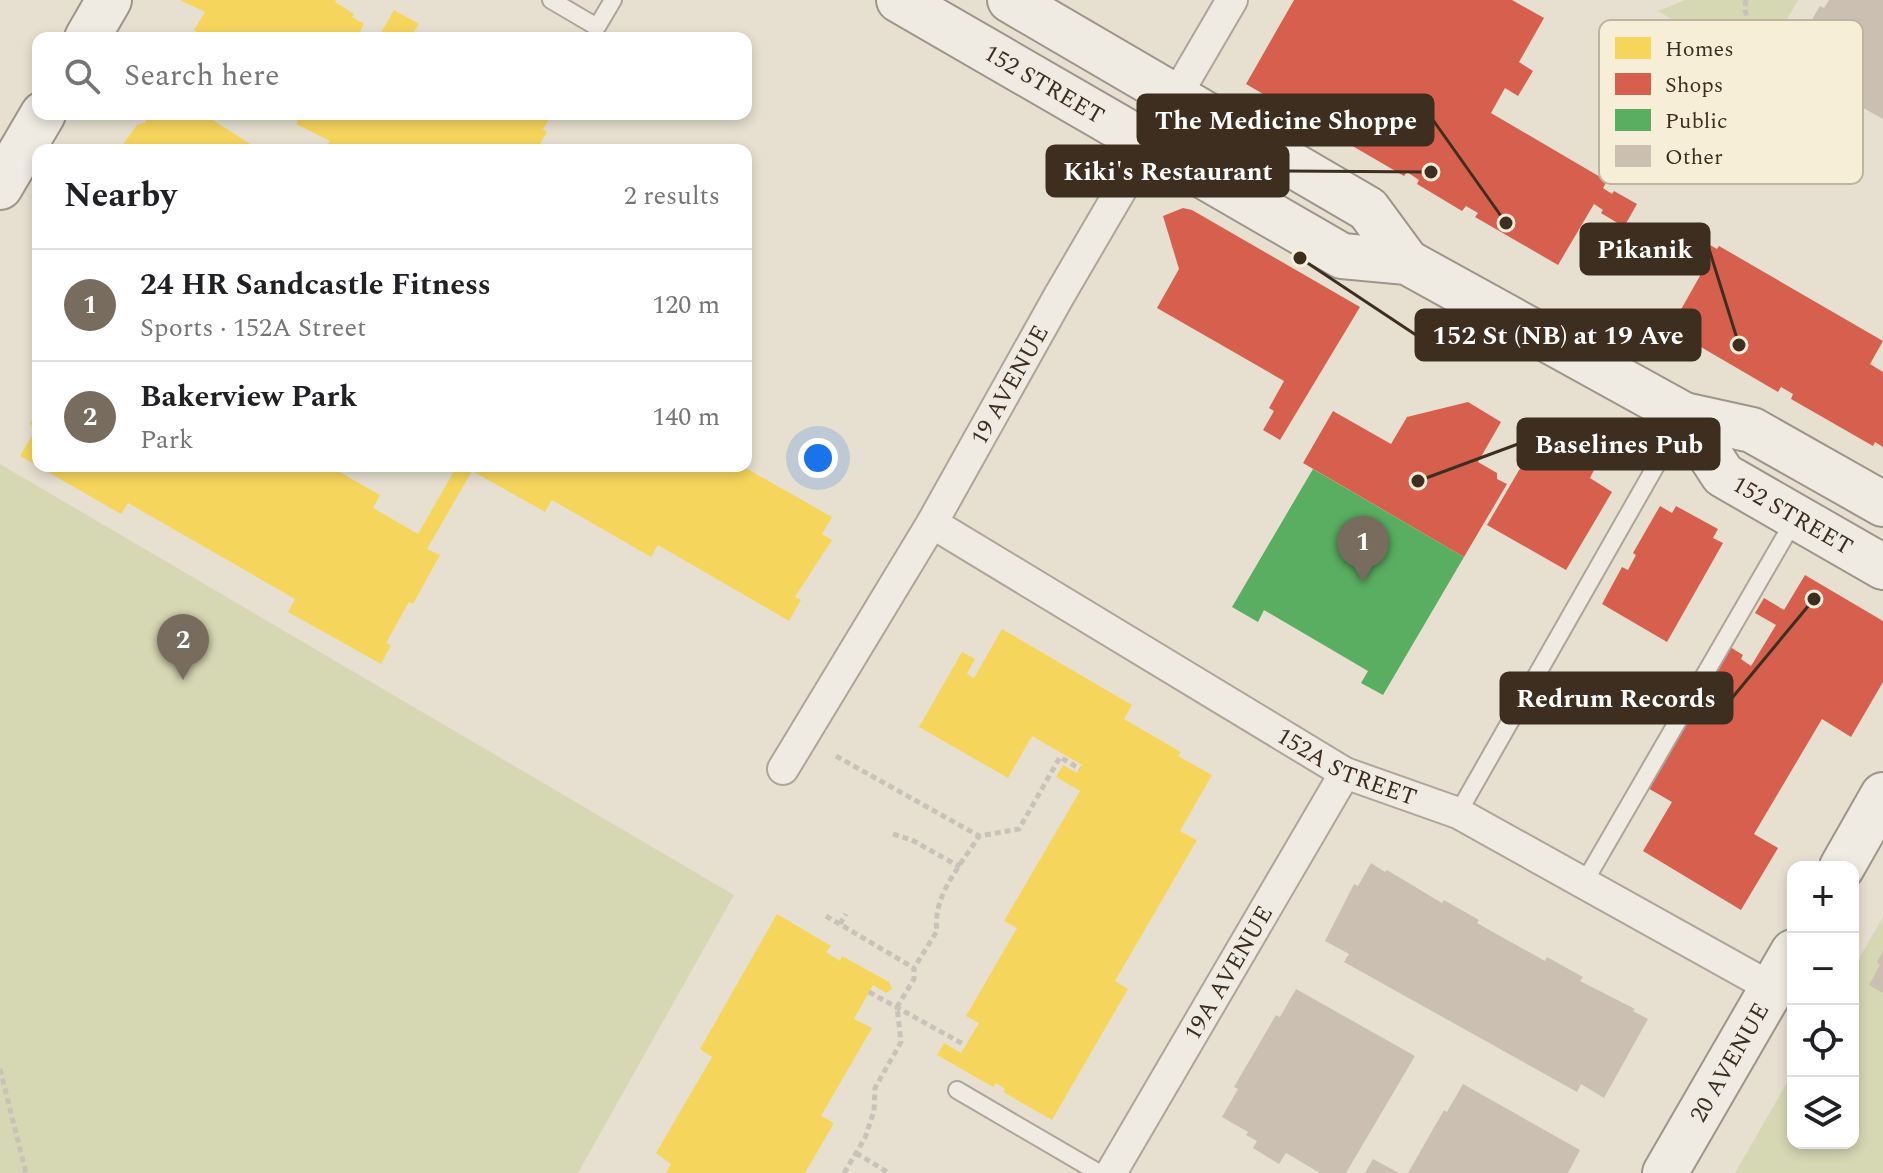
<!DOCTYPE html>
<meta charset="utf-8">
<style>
:root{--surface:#fff;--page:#f2f2f2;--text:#202124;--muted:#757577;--line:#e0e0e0;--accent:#786c5e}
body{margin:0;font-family:Spectral,serif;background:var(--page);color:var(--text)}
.controls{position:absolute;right:24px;bottom:24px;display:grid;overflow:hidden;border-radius:16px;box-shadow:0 4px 12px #0003}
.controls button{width:72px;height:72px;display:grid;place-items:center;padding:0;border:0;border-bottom:2px solid var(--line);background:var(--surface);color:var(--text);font:40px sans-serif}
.you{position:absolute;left:818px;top:458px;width:28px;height:28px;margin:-20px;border:6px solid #fff;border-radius:50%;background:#1a73e8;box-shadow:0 0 0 12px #1a73e833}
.badge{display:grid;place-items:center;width:52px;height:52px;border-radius:50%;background:var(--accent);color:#fff;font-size:26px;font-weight:700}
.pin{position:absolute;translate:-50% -66px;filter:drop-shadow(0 2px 4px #0008)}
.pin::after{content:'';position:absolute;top:42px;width:28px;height:24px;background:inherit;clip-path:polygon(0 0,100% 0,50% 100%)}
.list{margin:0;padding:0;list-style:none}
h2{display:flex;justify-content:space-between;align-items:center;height:104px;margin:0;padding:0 32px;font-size:34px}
h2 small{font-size:26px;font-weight:400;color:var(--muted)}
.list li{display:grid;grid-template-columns:52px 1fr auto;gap:24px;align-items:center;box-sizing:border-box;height:112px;padding:0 32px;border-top:2px solid var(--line)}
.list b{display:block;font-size:30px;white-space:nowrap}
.list p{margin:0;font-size:26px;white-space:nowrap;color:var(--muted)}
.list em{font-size:26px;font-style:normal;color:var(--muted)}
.icon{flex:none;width:44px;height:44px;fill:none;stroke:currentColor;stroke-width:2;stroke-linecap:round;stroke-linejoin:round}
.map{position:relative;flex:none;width:1883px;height:1173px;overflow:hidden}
.search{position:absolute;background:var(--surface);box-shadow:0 4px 12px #0003;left:32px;top:32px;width:720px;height:88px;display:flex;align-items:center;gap:20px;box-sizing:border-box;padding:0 28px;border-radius:16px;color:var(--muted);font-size:30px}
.panel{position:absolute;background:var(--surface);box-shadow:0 4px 12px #0003;left:32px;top:144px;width:720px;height:328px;border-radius:16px}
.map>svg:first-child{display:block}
</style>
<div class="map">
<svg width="1883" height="1173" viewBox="0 0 1883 1173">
<rect width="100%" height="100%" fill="#e7e0d1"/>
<path fill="#d6d7b3" d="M1685 0H1798L1761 65 1751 68 1658 11Z
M0 464 734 895 578 1173H0Z
M1883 917V1173H1735L1793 1072V1143H1853V969Z"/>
<path fill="#f6d55c" d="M180 0H336L335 2 354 14 352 17 364 24 360 31 372 38H207L194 30 205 12Z
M394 10 419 24 410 38H378Z
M145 114H203L260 150H119L137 125 146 122Z
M286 114H552L543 129 547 132 540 144 544 147 542 150H336L327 145 330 141 296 124 298 121Z
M38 410V466H329L380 495 373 508 418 534 457 466H742L832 517 822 534 832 540 795 597 801 600 789 621 658 545 651 557 552 500 545 512 472 471 427 549 440 555 413 604 409 602 386 643 391 645 381 664 288 612 295 599 128 503 121 514 20 456 32 435 34 437 37 432 30 423Z
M1002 629 1132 705 1124 719 1181 752 1178 756 1212 775 1180 831 1197 840 1115 981 1128 989 1052 1120 1003 1092 1005 1089 996 1083 993 1087 937 1055 944 1043 961 1053 979 1023 966 1016 1017 928 1004 921 1080 791 1056 777 1063 765 1077 773 1082 765 1032 736 1008 778 919 727 962 652 975 659 967 674 974 678Z
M777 914 831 946 826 952 840 961 842 956 889 982 892 989 886 993 873 985 854 1019 872 1028 821 1116 834 1123 805 1173H666L671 1164 656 1153 712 1057 700 1049Z"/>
<path fill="#d6604d" d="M1294 0H1512L1544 18 1519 62 1533 71 1518 96 1505 88 1491 113 1607 181 1603 188 1612 194 1614 191 1637 204 1624 227 1601 213 1603 210 1594 204 1558 265 1475 217 1478 213 1466 206 1462 211 1417 184 1419 180 1407 172 1404 176 1246 84Z
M1183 208 1192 210 1360 307 1280 440 1263 430 1274 411 1269 408 1284 381 1157 308 1179 269 1163 216Z
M1689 233 1717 249 1719 246 1883 341 1870 364 1883 372V447L1875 442 1873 446 1791 399 1793 394 1781 387 1778 392 1670 329 1701 274 1674 259Z
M1468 402 1501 422 1478 462 1497 473V479L1507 484 1464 557 1303 463 1333 411 1391 444 1407 417Z
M1554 438 1598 462 1590 478 1612 492 1566 570 1487 525 1532 448 1544 455Z
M1660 506 1672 513 1676 506 1718 529 1713 538 1723 543 1667 642 1602 604 1622 567 1628 570 1636 555 1633 553Z
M1805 575 1883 621V682L1851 737 1822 719 1754 834 1778 848 1741 910 1643 851 1672 802 1646 787 1730 647 1743 655 1741 659 1751 666 1776 625 1755 613 1764 598 1784 610Z"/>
<path fill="#5aae61" d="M1313 469 1464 557 1383 695 1361 683 1368 671 1264 610 1258 622 1232 607Z"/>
<path fill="#cbbfb2" d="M1829 0H1883V119L1858 105 1864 93 1854 88 1848 99 1792 66 1793 64 1785 59 1796 38 1805 43 1813 28 1808 26 1820 6 1824 8Z
M1371 863 1385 872 1387 870 1442 903 1444 900 1479 920 1477 923 1545 961 1547 957 1583 977 1580 981 1635 1009 1633 1011 1648 1019 1604 1098 1581 1084 1577 1092 1344 962 1349 954 1325 941 1354 884 1358 886Z
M1883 951V993L1869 985 1880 965 1877 962Z
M1296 989 1415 1056 1346 1173H1320L1286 1153 1279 1164 1253 1148 1257 1141 1246 1135 1248 1132 1222 1117 1238 1089 1234 1087 1276 1015 1280 1017Z
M1463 1084 1580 1150 1568 1173H1408L1444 1110 1447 1112Z
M1373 1159 1399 1173H1365Z"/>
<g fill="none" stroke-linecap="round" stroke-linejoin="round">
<defs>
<path id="lane" d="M551 0 597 27 613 0
M1458 813 1682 420
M1585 881 1795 519
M957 1090 1099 1173"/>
<g id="street">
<path id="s1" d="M932 523 1345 773 1458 813 1772 988"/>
<path id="s2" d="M783 769 932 523 1059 296 1232 0"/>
<path id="s3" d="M1111 1173 1345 773"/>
</g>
<g id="secondary">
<path id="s4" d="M899 0 1342 256 1407 262 1684 415 1752 430 1883 504"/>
<path d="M1010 0 1368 209 1407 262"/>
<path d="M87 38 109 0"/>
<path d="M0 187 43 114"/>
<path id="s5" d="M1684 415 1723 475 1883 567"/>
<path d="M1842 867 1883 795"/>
<path id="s6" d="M1665 1173 1793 952"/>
</g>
</defs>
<use href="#lane" stroke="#ada599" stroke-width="20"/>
<use href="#street" stroke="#ada599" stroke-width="34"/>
<use href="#secondary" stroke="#9c958a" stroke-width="48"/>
<path stroke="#c8c2b9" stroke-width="5" stroke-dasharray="6 4" stroke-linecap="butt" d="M1746 0 1745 10 1753 39 1762 113
M836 756 979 836
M893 834 912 840 960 867
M826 916 914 968
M840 924 846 914
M869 992 965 1045
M0 1069 26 1173
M856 1153 889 1173
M844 1173 865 1138 874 1111 875 1088 901 1042 897 1007 914 979V968L937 931C932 896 961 865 979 836L1019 829 1060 757 1080 769"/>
<use href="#lane" stroke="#efebe3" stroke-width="16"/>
<use href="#street" stroke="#efebe3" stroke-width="30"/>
<use href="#secondary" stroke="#efebe3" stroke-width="44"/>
</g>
<g text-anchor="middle" stroke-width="8" stroke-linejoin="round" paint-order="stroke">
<g font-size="24" fill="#3d2e20" stroke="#f7eed8">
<text dy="8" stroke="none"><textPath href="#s4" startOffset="168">152 STREET</textPath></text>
<text dy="8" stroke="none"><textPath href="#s2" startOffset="446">19 AVENUE</textPath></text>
<text dy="8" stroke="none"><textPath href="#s5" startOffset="152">152 STREET</textPath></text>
<text dy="8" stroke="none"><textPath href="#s1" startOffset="482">152A STREET</textPath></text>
<text dy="8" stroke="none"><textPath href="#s3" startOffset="232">19A AVENUE</textPath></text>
<text dy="8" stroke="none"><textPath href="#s6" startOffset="128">20 AVENUE</textPath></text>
</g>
</g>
<rect x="1599" y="20" width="264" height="164" rx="12" fill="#f7eed8" stroke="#bfb4a1" stroke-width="2"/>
<rect x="1615" y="37" width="36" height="22" fill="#f6d55c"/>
<rect x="1615" y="73" width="36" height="22" fill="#d6604d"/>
<rect x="1615" y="109" width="36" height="22" fill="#5aae61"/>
<rect x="1615" y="145" width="36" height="22" fill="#cbbfb2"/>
<g font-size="22" fill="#3d2e20">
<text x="1665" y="56">Homes</text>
<text x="1665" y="92">Shops</text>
<text x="1665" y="128">Public</text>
<text x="1665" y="164">Other</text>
</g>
<path fill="none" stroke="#3d2e20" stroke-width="3" d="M1506 223L1433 120M1431 172L1288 171M1739 345L1709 249M1300 258L1416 335M1418 481L1518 444M1814 599L1732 698"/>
<g fill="#3d2e20" stroke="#f7eed8" stroke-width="3">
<circle cx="1506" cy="223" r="8"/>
<circle cx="1431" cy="172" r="8"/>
<circle cx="1739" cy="345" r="8"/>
<circle cx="1300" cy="258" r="8"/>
<circle cx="1418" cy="481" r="8"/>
<circle cx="1814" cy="599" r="8"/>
</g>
<g fill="#3d2e20" stroke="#3d2e20" stroke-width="3">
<rect x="1138" y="95" width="295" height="50" rx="8"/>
<rect x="1047" y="146" width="241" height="50" rx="8"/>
<rect x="1581" y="224" width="128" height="50" rx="8"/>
<rect x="1416" y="310" width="284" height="50" rx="8"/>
<rect x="1518" y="419" width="201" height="50" rx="8"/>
<rect x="1501" y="673" width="231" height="50" rx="8"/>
</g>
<g font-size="26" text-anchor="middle" font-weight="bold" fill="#fff">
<text x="1286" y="129">The Medicine Shoppe</text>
<text x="1168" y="180">Kiki's Restaurant</text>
<text x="1645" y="258">Pikanik</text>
<text x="1558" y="344">152 St (NB) at 19 Ave</text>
<text x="1619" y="453">Baselines Pub</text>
<text x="1616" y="707">Redrum Records</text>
</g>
</svg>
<div class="controls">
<button>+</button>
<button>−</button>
<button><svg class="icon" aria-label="locate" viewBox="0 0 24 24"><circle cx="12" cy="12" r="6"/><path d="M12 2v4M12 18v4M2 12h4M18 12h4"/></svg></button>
<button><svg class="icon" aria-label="layers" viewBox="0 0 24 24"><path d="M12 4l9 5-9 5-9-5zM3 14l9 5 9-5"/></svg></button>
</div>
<div class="you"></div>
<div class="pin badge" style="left:1363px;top:582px">1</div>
<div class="pin badge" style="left:183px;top:680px">2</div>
<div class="search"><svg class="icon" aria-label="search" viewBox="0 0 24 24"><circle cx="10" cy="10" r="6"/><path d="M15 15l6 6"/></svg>Search here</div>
<section class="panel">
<h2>Nearby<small>2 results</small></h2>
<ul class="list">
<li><span class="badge">1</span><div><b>24 HR Sandcastle Fitness</b><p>Sports · 152A Street</p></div><em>120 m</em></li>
<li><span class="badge">2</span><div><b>Bakerview Park</b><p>Park</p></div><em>140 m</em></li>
</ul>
</section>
</div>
